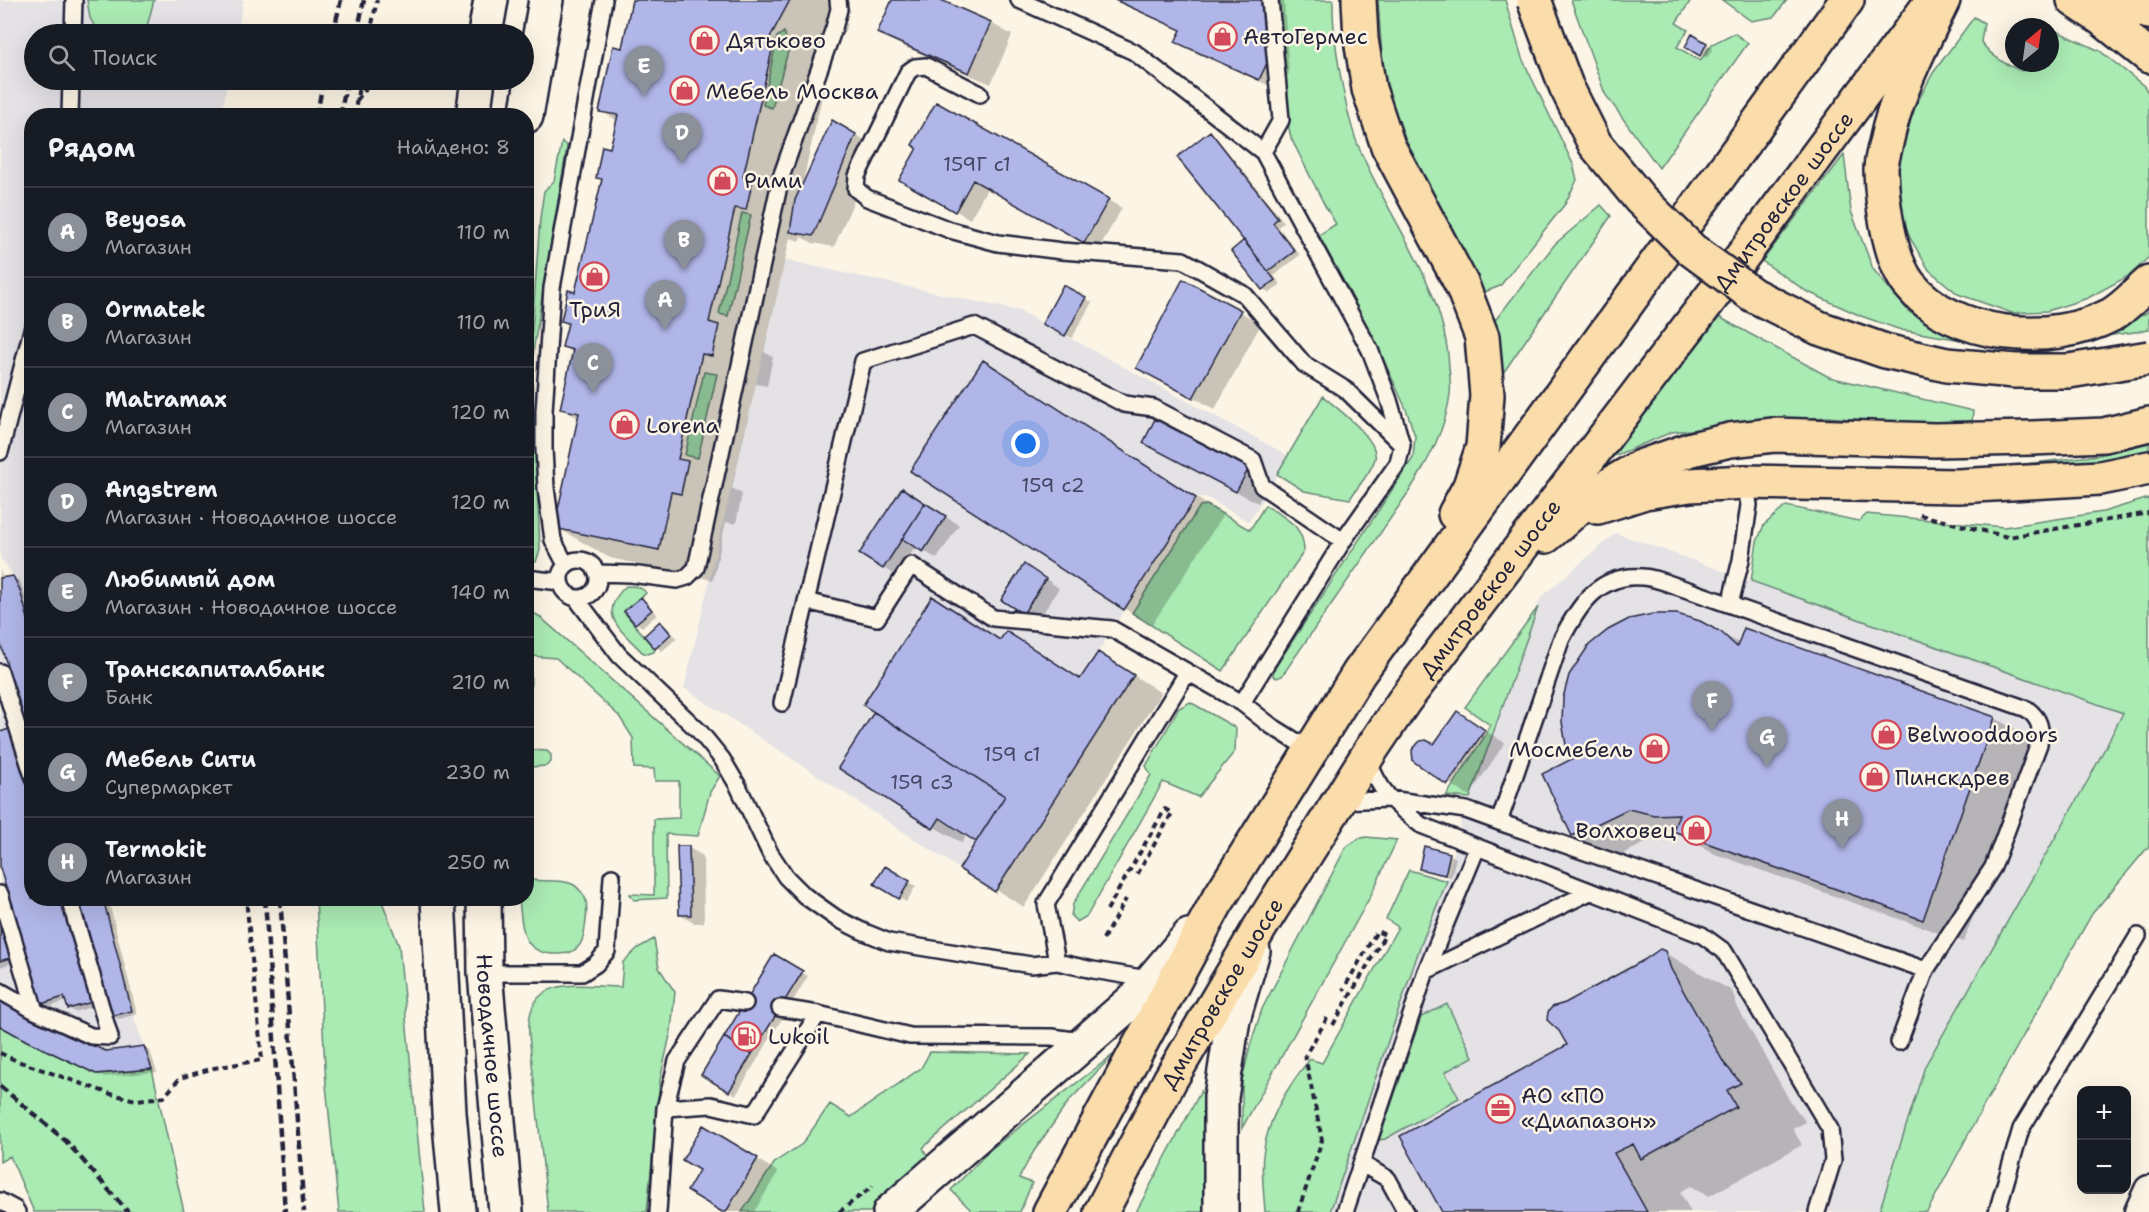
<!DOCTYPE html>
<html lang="ru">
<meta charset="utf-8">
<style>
:root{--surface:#171b24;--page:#242831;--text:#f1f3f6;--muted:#9ea1a6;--line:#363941;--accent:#8c9099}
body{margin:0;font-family:"Shantell Sans",sans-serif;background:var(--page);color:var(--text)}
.controls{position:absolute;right:18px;bottom:18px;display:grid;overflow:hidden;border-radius:12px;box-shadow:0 6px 24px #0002}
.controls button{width:54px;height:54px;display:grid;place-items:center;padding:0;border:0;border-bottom:2px solid var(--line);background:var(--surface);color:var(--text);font:30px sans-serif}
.compass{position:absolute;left:2005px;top:18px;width:54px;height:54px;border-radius:50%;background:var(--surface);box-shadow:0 6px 24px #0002;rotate:29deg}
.you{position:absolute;left:1026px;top:444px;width:21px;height:21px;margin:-15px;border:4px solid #fff;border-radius:50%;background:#1a73e8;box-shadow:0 0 0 9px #1a73e833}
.badge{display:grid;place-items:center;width:39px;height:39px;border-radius:50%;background:var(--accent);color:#fff;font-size:20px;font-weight:700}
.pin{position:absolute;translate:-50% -50px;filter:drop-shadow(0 2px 3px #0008)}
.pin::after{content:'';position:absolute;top:32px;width:21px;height:18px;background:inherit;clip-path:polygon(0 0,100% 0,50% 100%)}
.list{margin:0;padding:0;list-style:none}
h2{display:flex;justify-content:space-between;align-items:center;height:78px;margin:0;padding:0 24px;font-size:26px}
h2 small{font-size:20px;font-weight:400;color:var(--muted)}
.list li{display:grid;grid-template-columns:39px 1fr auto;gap:18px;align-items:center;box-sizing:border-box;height:90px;padding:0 24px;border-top:2px solid var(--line)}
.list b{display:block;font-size:22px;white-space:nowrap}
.list p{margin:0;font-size:20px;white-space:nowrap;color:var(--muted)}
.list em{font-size:20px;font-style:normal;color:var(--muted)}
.icon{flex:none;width:33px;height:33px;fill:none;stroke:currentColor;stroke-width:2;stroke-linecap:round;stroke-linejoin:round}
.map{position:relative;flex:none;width:2149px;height:1212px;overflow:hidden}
.search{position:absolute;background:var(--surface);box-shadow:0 6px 24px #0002;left:24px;top:24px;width:510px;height:66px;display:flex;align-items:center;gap:15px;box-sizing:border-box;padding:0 21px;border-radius:33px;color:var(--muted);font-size:22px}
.panel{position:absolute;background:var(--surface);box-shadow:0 6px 24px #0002;left:24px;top:108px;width:510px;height:798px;border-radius:24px}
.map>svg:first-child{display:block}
</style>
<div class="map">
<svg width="2149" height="1212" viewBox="0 0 2149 1212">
<rect width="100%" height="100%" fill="#fcf5e5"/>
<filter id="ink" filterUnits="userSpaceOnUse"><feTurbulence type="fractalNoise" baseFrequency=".0167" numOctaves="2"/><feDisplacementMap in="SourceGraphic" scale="12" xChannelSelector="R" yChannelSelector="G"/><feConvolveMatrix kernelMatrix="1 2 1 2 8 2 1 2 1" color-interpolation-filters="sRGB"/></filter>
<g filter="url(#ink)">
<path fill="#e5e2e6" d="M0 0H244L237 34H34V80H228L221 115 32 116V898L103 899 132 1011 152 1069 96 1074 27 1041 0 1026V578L13 575 0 557Z
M785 260 1020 311 1289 456 1249 522 1206 497 1196 498 1098 652 1134 675 995 892 684 688Z
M1616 533 2123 713 2091 775 1925 1066 1879 1212H1330L1420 947 1447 881 1461 823 1541 597Z"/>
<path fill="#aaeab3" stroke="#668677" stroke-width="1.5" d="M87 0H154L145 34H99L90 18Z
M1277 0H1333C1332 37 1344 105 1356 140 1385 216 1445 283 1449 367 1450 375 1451 385 1450 394 1446 429 1428 461 1410 490L1282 676 1277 678 1273 676 1274 669 1413 458 1415 436 1406 409 1380 352 1319 235 1336 224 1325 206 1291 138 1287 119Z
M1378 0H1505L1522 58 1573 164 1577 180 1565 204 1500 286 1474 296 1425 183 1399 130 1383 71Z
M1571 0H1691L1676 23 1688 30 1677 47 1700 61 1712 44 1734 33 1748 43 1659 168 1605 94Z
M1722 0H1787L1774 17 1751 21Z
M1974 17 1984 23 1981 42C1992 57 2005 65 2022 71L2025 63H2050V28L2100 51 2144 86 2149 94V257L2130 275 2088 298 2047 311 2012 313 1958 294 1929 270 1910 238 1898 202 1897 161 1910 116 1933 73Z
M784 32 789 48 772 108 763 105 777 37Z
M562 142 567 146 534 346 532 376 540 550 536 562 527 565V401L540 218 544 191 554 181Z
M1844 155 1851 211 1873 269 1909 312 1962 340 1901 330 1861 316 1806 291 1762 261Z
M1601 205 1611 216 1497 382 1489 328 1555 244Z
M742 213 751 215 728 316 719 314Z
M2149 311V330L2098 337 2146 313Z
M1719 317 1829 377 1973 411 1972 421 1895 423 1828 417 1755 423 1672 432 1607 459Z
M704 372 717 374 698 458 685 455Z
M1323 396C1337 409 1380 439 1375 459 1371 473 1357 487 1350 499L1304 491 1277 474Z
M2149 443V450L2092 464 2016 465 2099 455Z
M2149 498V846L2092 914 1983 1107 1927 1212H1879L1925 1066 2091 775 2123 713 1751 581 1757 542 1764 525 1786 506 1859 521 1867 514 2004 527 2103 512Z
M1207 505 1250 530 1265 505C1285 518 1304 525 1304 551L1223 671 1132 613 1200 506Z
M626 586C633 586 642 586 646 593L624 612 655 649 654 652 647 654 642 652C621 630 596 614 626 586Z
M1538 607 1470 798 1446 796 1485 736 1490 725 1465 707Z
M533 613 539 616 720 776 710 792 698 836 666 834 667 898 634 900 630 894 654 895V819L679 818V781H655L654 769 634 768 633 738 619 716 556 658 531 656 530 750 547 751 551 755V762L546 766 530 767V880C543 882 560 879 572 884 577 886 585 895 586 901 588 911 585 939 579 946 572 954 564 954 553 954 520 952 522 925 519 899L526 898V615Z
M1190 702 1236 728 1235 751 1198 797 1163 782 1087 916 1077 922 1071 916 1073 904 1151 775 1146 766 1179 708Z
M1366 837 1397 840 1370 897 1242 1128V1080L1250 1046 1262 1009 1346 847 1358 839Z
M1409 870 1447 881 1420 947 1330 1212H1265C1264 1194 1261 1173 1263 1155 1267 1119 1287 1087 1310 1059L1322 1063 1398 927 1386 919Z
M316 899H381L399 946 425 1212H339L326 1085Z
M654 939 659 968 675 992 671 1031 660 1080 647 1212H548L529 1035C525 973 578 986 621 987L623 962 638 948Z
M1447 1004 1473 1057 1445 1072 1459 1098 1385 1139 1379 1140 1421 1017Z
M0 1026 27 1041 96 1074 152 1069 184 1212H34L10 1156 0 1162Z
M930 1052 1030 1054 923 1148 929 1159 870 1212H742L775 1162 802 1144 830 1104 851 1117 921 1068Z
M1114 1054 1069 1101 1034 1151 1019 1178 1032 1183 1020 1212H973L951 1190 990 1150Z
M1201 1091 1209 1104 1203 1142 1205 1212H1136Z"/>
<path fill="#0003" d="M634 0H833L851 10 844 22 848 24 821 76 826 79 802 186 833 122 877 147 834 247 813 243 801 237 800 241 790 238 764 352 773 357 767 386 756 384 732 488 742 494 736 524 726 522 713 580 610 558 556 527 580 419 562 409 574 353 564 347 569 324 563 320 576 294 603 180 597 177 611 149 618 121 601 111 623 50Z
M893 0H937L991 23 1012 35 991 84 900 45 879 33Z
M1113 0H1284L1289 73 1281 91 1198 54 1177 42 1182 31Z
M1693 36 1713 48 1707 58 1687 46Z
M937 104 1122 208 1098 250 988 187 970 219 901 179 919 147Z
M1210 133 1216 137 1284 222 1278 227 1300 255 1274 276 1281 284 1270 293 1263 289 1233 251 1246 241Z
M1064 287 1092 302 1072 338 1044 323Z
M1240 312 1261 324 1215 409 1159 379Z
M1011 378 1223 515 1152 625 1125 609Z
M1165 454 1248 469 1269 481 1258 503Z
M916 498 959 525 937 559 916 546 897 576 883 568Z
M0 570 3 579 13 577 20 581 32 616V741L0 634Z
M1038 574 1059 588 1038 621 1003 599Z
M933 598 1001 640 1034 649 1082 680 1126 670 1161 693 1024 907 961 868 978 841 967 834 962 843 934 827 876 712Z
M641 599 647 603 657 615 642 627 636 623Z
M661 623 667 627 677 638 662 651 656 647Z
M1711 627 1740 644 1745 629 1995 718 2035 741 1964 942 1715 854 1680 834 1669 831 1613 859 1573 835 1574 760Z
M1457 713 1505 743 1469 796 1414 760 1435 745Z
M9 731 16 735 32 787V898H65L97 1005 75 1012 69 1008 67 1001 49 1007 42 1003 0 862V734Z
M679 848H689L703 856 704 923H694L680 915Z
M1449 854 1456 858 1451 877 1427 872 1420 868Z
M885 868 916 886 906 902 876 883Z
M78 898H108L137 1014 119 1019 112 1015Z
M0 906 18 961 0 967Z
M1665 953 1732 991 1738 1008 1791 1103 1806 1122 1793 1129 1802 1145 1709 1196 1691 1186 1680 1192 1691 1212H1443L1569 1045 1566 1005Z
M775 956 808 976 736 1095 703 1075Z
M0 1001 67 1038 106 1052 143 1047 150 1051 157 1072 103 1077 0 1025Z
M703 1127 778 1172 754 1212H725L701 1170Z"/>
<path fill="#b0b6e7" stroke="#22223b" stroke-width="1.5" d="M632 0H790L767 43 773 46 743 177 753 179 746 210 735 208 709 322 719 325 712 356 702 354 678 459 688 461 681 494 671 492 659 550 554 528 579 413 560 409 573 350 562 347 568 323 561 321 568 290 575 292 602 179 596 178 602 146 610 148 618 115 599 112 613 46 622 48Z
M892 0H941L991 22 969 73 877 33Z
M1115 0H1264L1268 61 1259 80 1175 42 1181 30Z
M1692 34 1707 43 1700 56 1685 47Z
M936 102 1109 199 1084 243 973 180 955 212 899 180 917 148 912 145Z
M832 120 856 134 813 236 790 232 795 200Z
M1210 131 1278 218 1273 223 1295 251 1268 271 1177 157Z
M1244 240 1275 280 1262 290 1231 251Z
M1183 279 1241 310 1193 398 1136 368Z
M1063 285 1086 297 1065 336 1042 324Z
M983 360 1196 498 1124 610 910 471Z
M1155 419 1249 468 1236 492 1143 443Z
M902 488 925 503 883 569 859 554Z
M925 503 946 516 923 552 902 539Z
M32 563V593H27Z
M1024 564 1046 579 1023 614 1001 600Z
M13 576 20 590 32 633V748L0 642V578Z
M932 596 1000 640 1006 631 1080 679 1098 652 1134 675 995 892 959 869 1005 796 863 705Z
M641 597 652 610 635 624 624 611Z
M1653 614H1677L1700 621 1721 632 1737 647 1744 628 1995 717 1923 920 1673 831 1679 814 1654 815 1628 809 1572 836 1542 774 1572 759 1566 745 1562 722 1563 698 1569 675 1589 645 1608 630 1629 619Z
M660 621 671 634 655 649 644 636Z
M1457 711 1485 730 1447 785 1413 761 1412 750 1420 741 1426 740 1434 744Z
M874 712 1005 796 976 842 940 818 933 829 838 768Z
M9 729 32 802V898H60L92 1002 68 1009 64 997 41 1004 0 868V732Z
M677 846H689L691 915H679Z
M1424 846 1450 853 1445 875 1419 869Z
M885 866 910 881 899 899 874 884Z
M76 898H103L132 1011 111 1016Z
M0 919 13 957 0 961Z
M1660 949 1665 951 1671 969 1724 1063 1741 1083 1727 1090 1736 1107 1641 1159 1633 1144 1614 1153 1647 1212H1442L1400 1136 1567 1045 1559 1031 1547 1020 1548 1012 1552 1007 1565 1003 1644 960Z
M774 954 803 971 752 1054 724 1037Z
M0 999 68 1036 106 1051 144 1046 152 1069 96 1074 27 1041 0 1026Z
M724 1037 752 1054 729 1092 701 1075Z
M703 1125 758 1158 726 1212H722L687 1191 699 1170 682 1160Z"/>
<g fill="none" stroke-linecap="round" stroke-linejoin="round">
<defs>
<path id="service" d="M1019 0 1134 52 1263 152 1281 120 1270 0
M73 34 74 0
M980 94 926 66 915 67 908 72 857 176 856 189 867 198 950 230 998 243 1062 251 1183 260 1245 295 1304 364 1346 390 1402 445
M70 116 71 80
M0 452 32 330
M560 579a19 19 0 1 1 38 0a19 19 0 1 1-38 0Z
M566 565 553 540 546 488 544 449V411L552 288 604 0
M597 573 631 574 677 580 687 577 696 568 781 177 834 28 839 9 838 0
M526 578 560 582
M576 598 619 655 700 732 722 759 738 786 770 853 786 877 805 896 836 918 862 931 889 942 1031 965 1057 962 1093 970 1154 980
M806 601 877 618 911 565 993 618 1112 629 1242 703 1270 725 1310 750
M1730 604 1741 560 1749 505 1745 482
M0 672 32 773
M782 703 863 361 974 326 1124 404 1154 408 1253 460 1262 486 1343 541
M1242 703 1343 541 1398 463 1402 445 1389 400 1370 350 1263 152
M1367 757C1380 793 1392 802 1421 825L1702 935 1724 951 1830 1129 1833 1160 1817 1212
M1339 801 1389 799 1466 810 1499 822 1926 970 1993 867 2039 744C2042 728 2040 719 2027 709L1688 590C1674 586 1658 578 1643 577 1599 573 1579 605 1561 640L1499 822
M0 894 35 1011
M1057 962 1046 904 1187 673
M1426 971 1590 892
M485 973H582L596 964 607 951 612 877
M0 991 35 1011 91 1036 110 1037 69 898
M780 1008 818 1014 910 1036 1052 1037 1081 1041
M1899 1042 1926 970
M665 1108 711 1105 754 1115 818 1014
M1362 1164 1388 1179 1406 1212
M0 1201 15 1209 17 1212
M658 1212 665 1108 677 1061 718 999 745 1003
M1345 1212 1426 971 1477 848
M1997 1212 2021 1129 2138 936"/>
<path id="minor" d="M2139 1212 2149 1190"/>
<g id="secondary">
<path d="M485 34 491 0"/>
<path d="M473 116 478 80"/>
<path d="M526 116 546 0"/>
<path d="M438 898 449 1113 458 1212"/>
<path id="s1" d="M484 898 485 973 506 1212"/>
<path d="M890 1212 1139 995 1189 936"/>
<path d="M1221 1212V1097L1233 1019 1253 951"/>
</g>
<g id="primary">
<path d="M1359 0 1361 39 1369 89 1388 146 1462 285 1482 337 1487 395 1483 447 1470 486 1455 514"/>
<path d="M1598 507 1645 492 1690 485 1745 482 1958 486 2100 478 2149 468"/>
<path d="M1546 536 1594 494 1640 467 1692 449 1730 440 1774 435 1935 440 2032 438 2104 435 2149 424"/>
<path d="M1050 1212 1215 905 1359 673 1847 0"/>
<path id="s2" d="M1101 1212 1170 1080 1259 929 1371 750 1404 701 1735 266 1933 0"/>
</g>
<path id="trunk" d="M1943 0C1921 46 1896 93 1886 143 1884 152 1881 161 1881 170 1882 202 1889 258 1909 284 1953 339 2052 346 2111 315 2124 308 2137 293 2149 283
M2074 0 2101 18 2149 56
M2113 0 2149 12"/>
</defs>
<use href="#service" stroke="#22223b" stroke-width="20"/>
<use href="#minor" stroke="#22223b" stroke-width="33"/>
<use href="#secondary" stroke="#22223b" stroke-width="38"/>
<use href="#primary" stroke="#22223b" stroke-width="38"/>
<use href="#trunk" stroke="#22223b" stroke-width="38"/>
<path stroke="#22223b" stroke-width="4" stroke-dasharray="6 4.5" stroke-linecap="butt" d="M370 34 377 0
M407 34H417
M357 100 373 80
M354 116 360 80
M1920 515 2008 537 2149 513
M1107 910 1165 809 1172 813 1137 875
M1103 939 1126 899
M1333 1025 1385 935 1377 931 1343 990
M0 1053 17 1061 111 1094 136 1100 164 1097 180 1078 214 1068 262 1060 246 898
M839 1212 873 1186
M1298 1212 1322 1140 1305 1056 1329 1015"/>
<use href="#service" stroke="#fcf5e5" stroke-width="15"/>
<use href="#minor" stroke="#fcf5e5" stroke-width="28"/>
<use href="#secondary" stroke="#fcf5e5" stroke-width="33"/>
<use href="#primary" stroke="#fbddab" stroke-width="33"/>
<use href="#trunk" stroke="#fbddab" stroke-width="33"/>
<path stroke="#22223b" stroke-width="4.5" stroke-dasharray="9 4.5" stroke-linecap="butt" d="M333 34 341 0
M357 34 364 0
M317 116 323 80
M340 116 347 80
M265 898 285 1212
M280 898 304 1212
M0 1086 66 1141 128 1212"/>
<defs>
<path id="trunk-bridge" d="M1534 0 1566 86 1595 144 1640 199 1692 250 1753 295 1819 328 1885 351 1947 365 2015 371H2069L2149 358"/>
</defs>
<use href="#trunk-bridge" stroke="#22223b" stroke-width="38" stroke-linecap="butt"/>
<use href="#trunk-bridge" stroke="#fbddab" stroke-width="33"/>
</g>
</g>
<defs>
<symbol id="shop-ring" viewBox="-11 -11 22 22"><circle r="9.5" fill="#fcf5e5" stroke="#d1495b" stroke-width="1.5"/><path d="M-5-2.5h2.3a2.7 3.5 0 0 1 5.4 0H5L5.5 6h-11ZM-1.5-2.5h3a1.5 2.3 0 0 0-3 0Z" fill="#d1495b"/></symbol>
<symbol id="fuel-ring" viewBox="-11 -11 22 22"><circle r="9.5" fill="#fcf5e5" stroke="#d1495b" stroke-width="1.5"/><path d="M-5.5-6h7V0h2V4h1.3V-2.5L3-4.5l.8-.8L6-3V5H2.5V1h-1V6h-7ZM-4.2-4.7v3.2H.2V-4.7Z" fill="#d1495b"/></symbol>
<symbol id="office-ring" viewBox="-11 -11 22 22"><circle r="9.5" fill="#fcf5e5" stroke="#d1495b" stroke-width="1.5"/><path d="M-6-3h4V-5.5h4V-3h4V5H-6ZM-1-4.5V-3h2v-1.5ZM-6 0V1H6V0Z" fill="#d1495b"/></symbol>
</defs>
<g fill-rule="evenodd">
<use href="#shop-ring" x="1206" y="20" width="33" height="33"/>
<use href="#shop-ring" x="688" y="24" width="33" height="33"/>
<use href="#shop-ring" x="668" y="74" width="33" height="33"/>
<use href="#shop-ring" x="706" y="164" width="33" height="33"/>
<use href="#shop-ring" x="578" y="260" width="33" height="33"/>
<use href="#shop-ring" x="608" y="408" width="33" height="33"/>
<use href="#shop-ring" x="1870" y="718" width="33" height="33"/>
<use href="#shop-ring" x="1638" y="732" width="33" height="33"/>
<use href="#shop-ring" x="1858" y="760" width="33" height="33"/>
<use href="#shop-ring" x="1680" y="814" width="33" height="33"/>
<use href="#fuel-ring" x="730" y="1020" width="33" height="33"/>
<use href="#office-ring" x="1484" y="1092" width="33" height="33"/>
</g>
<g text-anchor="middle" stroke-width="5" stroke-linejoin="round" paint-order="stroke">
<g font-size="20" fill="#464766">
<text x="977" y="171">159Г с1</text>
<text x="1053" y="492">159 с2</text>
<text x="1012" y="761">159 с1</text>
<text x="922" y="789">159 с3</text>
</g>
<g font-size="22" fill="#22223b" stroke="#fcf5e5" text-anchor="start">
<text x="1243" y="44">АвтоГермес</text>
<text x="726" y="48">Дятьково</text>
<text x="706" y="99">Мебель Москва</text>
<text x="744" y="188">Рими</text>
<text x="595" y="317" text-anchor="middle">ТриЯ</text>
<text x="646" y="433">Lorena</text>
<text x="1907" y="742">Belwooddoors</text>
<text x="1633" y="757" text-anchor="end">Мосмебель</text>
<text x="1895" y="785">Пинскдрев</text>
<text x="1676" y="838" text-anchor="end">Волховец</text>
<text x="768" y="1044">Lukoil</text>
<text x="1521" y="1103">АО «ПО<tspan x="1521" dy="25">«Диапазон»</tspan></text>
</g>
<g font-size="22" fill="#22223b" stroke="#fcf5e5">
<text dy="8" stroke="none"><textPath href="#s2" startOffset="1222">Дмитровское шоссе</textPath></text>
<text dy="8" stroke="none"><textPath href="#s2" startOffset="736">Дмитровское шоссе</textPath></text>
<text dy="8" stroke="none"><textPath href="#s2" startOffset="250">Дмитровское шоссе</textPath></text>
<text dy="8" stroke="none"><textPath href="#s1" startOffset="158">Новодачное шоссе</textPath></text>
</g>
</g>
</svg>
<div class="controls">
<button>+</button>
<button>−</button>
</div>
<svg class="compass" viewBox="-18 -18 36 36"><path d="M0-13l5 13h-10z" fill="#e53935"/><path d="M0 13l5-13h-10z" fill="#9ea1a6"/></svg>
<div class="you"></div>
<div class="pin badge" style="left:665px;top:330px">A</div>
<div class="pin badge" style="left:684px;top:270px">B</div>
<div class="pin badge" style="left:593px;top:393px">C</div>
<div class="pin badge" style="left:682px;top:163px">D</div>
<div class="pin badge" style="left:644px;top:96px">E</div>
<div class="pin badge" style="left:1712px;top:731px">F</div>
<div class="pin badge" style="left:1767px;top:767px">G</div>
<div class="pin badge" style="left:1842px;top:849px">H</div>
<div class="search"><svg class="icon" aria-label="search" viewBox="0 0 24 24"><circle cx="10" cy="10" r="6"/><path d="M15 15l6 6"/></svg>Поиск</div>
<section class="panel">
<h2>Рядом<small>Найдено: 8</small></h2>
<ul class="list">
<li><span class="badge">A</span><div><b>Beyosa</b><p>Магазин</p></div><em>110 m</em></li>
<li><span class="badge">B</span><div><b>Ormatek</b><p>Магазин</p></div><em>110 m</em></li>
<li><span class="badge">C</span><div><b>Matramax</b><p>Магазин</p></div><em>120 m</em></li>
<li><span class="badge">D</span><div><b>Angstrem</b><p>Магазин · Новодачное шоссе</p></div><em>120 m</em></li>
<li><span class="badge">E</span><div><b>Любимый дом</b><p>Магазин · Новодачное шоссе</p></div><em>140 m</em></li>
<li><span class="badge">F</span><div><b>Транскапиталбанк</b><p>Банк</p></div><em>210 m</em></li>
<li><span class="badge">G</span><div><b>Мебель Сити</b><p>Супермаркет</p></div><em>230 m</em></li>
<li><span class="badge">H</span><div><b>Termokit</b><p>Магазин</p></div><em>250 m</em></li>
</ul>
</section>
</div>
